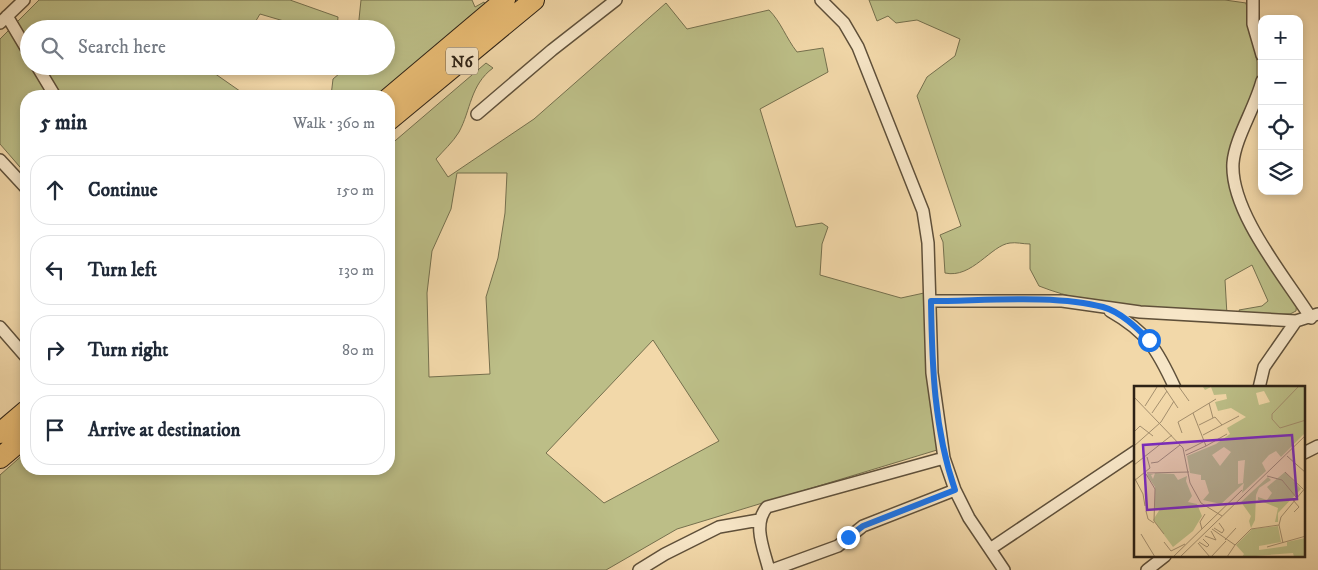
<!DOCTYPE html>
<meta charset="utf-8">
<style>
:root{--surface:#fff;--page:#f2f2f3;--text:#1f2937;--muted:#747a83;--line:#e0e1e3}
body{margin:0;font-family:"IM FELL DW Pica",serif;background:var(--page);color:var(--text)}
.controls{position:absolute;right:15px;top:15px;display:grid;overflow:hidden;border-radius:10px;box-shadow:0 2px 8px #0003}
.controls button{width:45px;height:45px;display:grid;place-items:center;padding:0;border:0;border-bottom:1px solid var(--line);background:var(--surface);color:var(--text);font:25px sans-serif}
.stop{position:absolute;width:15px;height:15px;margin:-11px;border:4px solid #1a73e8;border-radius:50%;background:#fff}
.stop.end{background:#1a73e8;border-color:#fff;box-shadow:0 1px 5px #0008}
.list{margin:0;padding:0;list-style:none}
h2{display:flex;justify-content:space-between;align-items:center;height:65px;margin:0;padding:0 20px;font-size:21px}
h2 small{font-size:16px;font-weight:400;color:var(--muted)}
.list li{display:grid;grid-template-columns:32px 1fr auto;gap:15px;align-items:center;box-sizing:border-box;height:70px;margin:0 10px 10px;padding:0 10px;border:1px solid var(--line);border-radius:20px}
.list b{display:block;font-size:19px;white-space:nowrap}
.list em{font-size:16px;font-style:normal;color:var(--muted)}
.icon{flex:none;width:28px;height:28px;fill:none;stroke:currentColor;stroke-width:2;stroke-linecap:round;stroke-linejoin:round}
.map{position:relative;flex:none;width:1318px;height:570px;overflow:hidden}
.search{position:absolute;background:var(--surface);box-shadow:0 2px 8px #0003;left:20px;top:20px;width:375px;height:55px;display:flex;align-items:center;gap:12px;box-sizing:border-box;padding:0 18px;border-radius:28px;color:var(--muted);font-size:19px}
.panel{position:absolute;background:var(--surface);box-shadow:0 2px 8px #0003;left:20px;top:90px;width:375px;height:385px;border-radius:20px}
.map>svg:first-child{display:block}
</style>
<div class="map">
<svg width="1318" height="570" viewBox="0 0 1318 570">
<rect width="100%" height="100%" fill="#f2d8a9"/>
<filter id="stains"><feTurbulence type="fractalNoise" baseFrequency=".004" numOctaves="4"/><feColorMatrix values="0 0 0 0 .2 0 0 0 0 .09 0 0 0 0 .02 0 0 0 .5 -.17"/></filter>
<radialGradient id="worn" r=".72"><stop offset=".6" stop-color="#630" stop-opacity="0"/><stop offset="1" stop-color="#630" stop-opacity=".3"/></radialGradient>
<path fill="#bcbe87" stroke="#75704e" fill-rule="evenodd" d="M39 0H290L338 17 337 29H311L260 14 251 29H29V66H215L214 73 247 96H26V174L0 144V39Z
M361 0H472L475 7 484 2 489 9 384 96H331L333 79 347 67 386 66V29H358Z
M869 0H1225L1246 3 1257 62V78L1247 109 1233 193 1297 300 1296 311 1290 314 1241 315 1239 310 1262 306 1268 301 1252 265 1225 280 1227 315C1165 310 1097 309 1039 286L1030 269V244C1023 244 1016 242 1010 243 991 245 972 279 945 273L943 242 940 235 961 226 917 96 927 77 955 56 960 39 917 20 896 23 888 16 877 21Z
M666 3 687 29 769 10C781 22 786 38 797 52L823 48 828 72 760 109 796 227 822 223 828 227 822 244 820 275 901 298 924 293 937 450 677 529 606 570H0V475L26 452V469H389V146L486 63 493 68C470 85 471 110 459 132 453 142 443 151 436 159L448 177 534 119ZM457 173H507L505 213 498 258 486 297 490 374 429 377 427 293 432 251 451 209ZM653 340 719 441 604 503 546 453Z"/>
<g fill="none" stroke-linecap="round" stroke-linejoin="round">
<defs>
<path id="street" d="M821 0 844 23 858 47 923 211 928 243 932 373 944 458 955 490 969 518 1004 570
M1253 0V24L1262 55
M7 16 29 53
M0 23 24 0
M37 66 55 96
M1262 81C1255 108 1235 138 1233 163 1230 212 1286 278 1311 318
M477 114 552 50 616 0
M0 160 26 188
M931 301H1062L1140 312 1296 321
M1110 311C1147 332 1157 349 1175 388
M0 327 26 357
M1259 388 1264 367 1296 321 1318 314
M1304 453 1318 446
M990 549 1136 451
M639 570 665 554 719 527 759 520
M769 570C764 549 752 525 767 507L944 458
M772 570 838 546 863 526 955 490
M1147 570 1165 556"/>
<path id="highway" d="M389 98 505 0
M389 120 534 0
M0 433 26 411
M0 458 26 436"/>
</defs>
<use href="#street" stroke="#5f503a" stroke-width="14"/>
<use href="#highway" stroke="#2e2215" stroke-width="22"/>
<use href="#street" stroke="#f7e6c7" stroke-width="11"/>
<use href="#highway" stroke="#e9bc74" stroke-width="20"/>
</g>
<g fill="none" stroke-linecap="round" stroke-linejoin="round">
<path stroke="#1a73e8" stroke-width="6" d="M848 537 863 526 955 490C934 429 932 365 931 301 981 301 1056 294 1103 307 1121 312 1137 328 1149 340"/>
</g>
<g text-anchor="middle" stroke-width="4" stroke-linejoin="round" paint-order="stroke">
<rect fill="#f7e6c7" stroke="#6a5d4a" stroke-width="1" x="446" y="47.5" width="32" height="27" rx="4"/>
<g font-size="16" font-weight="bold" fill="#2e2215">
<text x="462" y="67">N6</text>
</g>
</g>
<g transform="translate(1134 386)">
<rect width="171" height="171" fill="#f2d8a9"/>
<path d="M69 1H171V47L147 71 142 65 135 69 128 77 132 85 108 107 110 97 87 118 69 114 75 107 71 94H67V89L56 87 53 70 82 58 96 48 93 42 112 31 97 22 84 25 81 16 93 13 92 8 80 9 77 1 71 4ZM130 5 136 16 125 19 122 7ZM90 61 97 66 86 80 78 69ZM111 74 109 97 104 98V75ZM151 86 167 103 144 127V136H141L144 122 124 114V111L133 114 138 107 133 101ZM21 87 40 88 44 94 53 90 52 95 58 110 54 116 63 118 68 130 59 145 39 161 19 134 26 123H21V101L13 89 14 88H20L17 89 19 93ZM134 91 137 94 125 102 122 109 121 134 117 142 115 135 117 130 107 116ZM144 140 147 156 125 160V164L153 160V156L171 152V171H160L159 167 108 171 110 168 102 159 118 143Z" fill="#bcbe87" fill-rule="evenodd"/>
<path fill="none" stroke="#a48f6e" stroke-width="1" d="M30 1 44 22M45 1 55 15M164 1 138 28V33L146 42 172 34M0 11 49 62 56 97 67 117 88 130M75 17 79 32M11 20 23 1M18 27 33 5M65 39 81 31 88 39M0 46 6 40 19 50M48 47 44 36 82 13M69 49 105 30M0 60 27 36 40 15M72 60 93 48M51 65 71 55M52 69 72 60 59 27M153 70 172 87M17 77 24 76 46 59M0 79 38 49M151 86 169 103M13 87 55 86M12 88 21 103 20 135 30 148M133 90 148 94 162 111M0 91 9 108 11 120M0 95 16 82 13 71M159 114 165 121 160 126M12 125 14 133 20 137M80 142 88 147 90 144 85 137M68 143 66 136 71 128M78 143 101 159 93 171M7 148 21 171M71 150 82 154 77 145M91 154 102 142M30 156 37 165 51 158M65 156 73 161 75 159 69 153M64 157 76 171M149 157 145 139 147 131 172 101M101 159 117 143 145 139M133 161 172 150M39 171 108 104M46 171 172 49M77 171 92 155"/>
<path fill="#7b2cbf" fill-opacity="0.15" stroke="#7b2cbf" stroke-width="2.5" d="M158 49 163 113 13 124 9 59Z"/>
<rect width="171" height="171" fill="none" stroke="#2e2215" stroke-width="2.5"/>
</g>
<rect width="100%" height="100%" filter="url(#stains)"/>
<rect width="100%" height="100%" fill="url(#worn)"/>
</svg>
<div class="controls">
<button>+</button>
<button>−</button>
<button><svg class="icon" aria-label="locate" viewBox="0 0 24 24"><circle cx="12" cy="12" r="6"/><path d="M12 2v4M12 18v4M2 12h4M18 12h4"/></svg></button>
<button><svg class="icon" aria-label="layers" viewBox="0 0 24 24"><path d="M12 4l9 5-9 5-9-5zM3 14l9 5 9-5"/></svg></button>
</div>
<div class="stop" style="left:1149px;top:340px"></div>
<div class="stop end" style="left:848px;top:537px"></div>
<div class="search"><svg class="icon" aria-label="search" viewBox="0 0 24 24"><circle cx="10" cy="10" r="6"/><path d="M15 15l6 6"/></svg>Search here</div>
<section class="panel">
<h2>5 min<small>Walk · 360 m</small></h2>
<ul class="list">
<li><svg class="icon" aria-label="ahead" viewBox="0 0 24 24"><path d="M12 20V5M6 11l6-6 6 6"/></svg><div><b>Continue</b></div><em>150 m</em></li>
<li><svg class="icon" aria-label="left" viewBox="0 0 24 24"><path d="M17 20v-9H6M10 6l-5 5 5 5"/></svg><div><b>Turn left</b></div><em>130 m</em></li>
<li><svg class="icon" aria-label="right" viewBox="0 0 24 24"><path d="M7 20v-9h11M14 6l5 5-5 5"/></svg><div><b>Turn right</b></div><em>80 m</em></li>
<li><svg class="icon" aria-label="arrive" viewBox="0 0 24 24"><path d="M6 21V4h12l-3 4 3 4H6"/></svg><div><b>Arrive at destination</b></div></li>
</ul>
</section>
</div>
